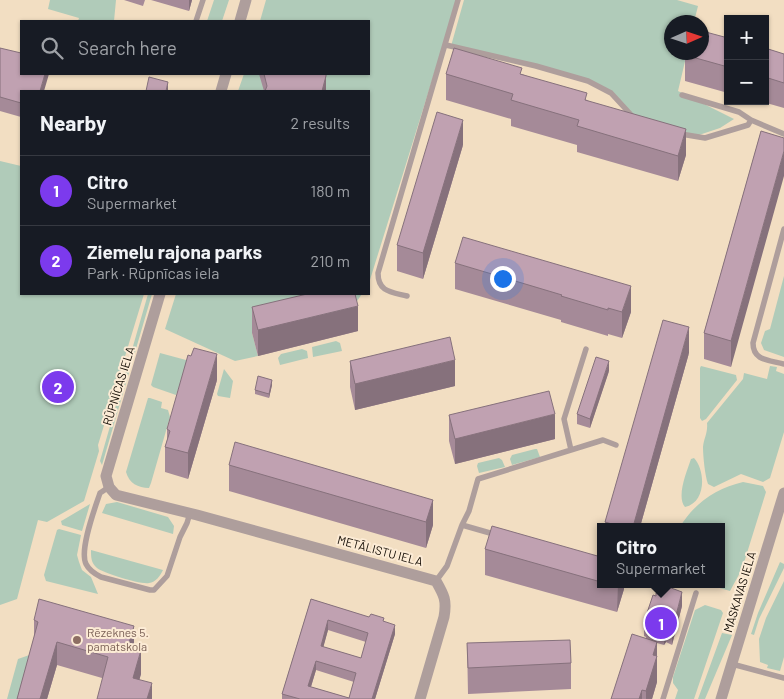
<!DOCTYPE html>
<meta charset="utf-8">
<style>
:root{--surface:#171b24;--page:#20242c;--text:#f1f3f6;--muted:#9ea1a6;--line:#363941;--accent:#7c3aed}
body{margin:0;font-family:Barlow,sans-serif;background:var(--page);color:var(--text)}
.controls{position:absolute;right:15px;top:15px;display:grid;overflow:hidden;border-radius:0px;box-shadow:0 1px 4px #0004}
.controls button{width:45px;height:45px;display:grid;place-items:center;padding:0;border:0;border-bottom:1px solid var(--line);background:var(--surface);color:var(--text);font:25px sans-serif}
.compass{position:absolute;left:664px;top:15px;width:45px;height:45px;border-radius:50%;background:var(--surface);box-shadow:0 1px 4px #0004;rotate:87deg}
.you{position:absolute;left:502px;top:278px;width:18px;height:18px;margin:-12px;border:4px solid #fff;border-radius:50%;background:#1a73e8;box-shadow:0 0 0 8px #1a73e833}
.badge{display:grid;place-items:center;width:32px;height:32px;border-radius:50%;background:var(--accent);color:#fff;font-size:16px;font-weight:700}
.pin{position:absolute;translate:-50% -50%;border:2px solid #fff;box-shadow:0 1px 5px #0006}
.popup{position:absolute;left:597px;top:523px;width:128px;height:65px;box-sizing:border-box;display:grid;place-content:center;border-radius:0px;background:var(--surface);filter:drop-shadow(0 1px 4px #0005);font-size:16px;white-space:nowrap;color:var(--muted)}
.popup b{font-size:19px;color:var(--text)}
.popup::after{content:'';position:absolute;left:50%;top:100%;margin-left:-10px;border:10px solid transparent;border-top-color:var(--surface)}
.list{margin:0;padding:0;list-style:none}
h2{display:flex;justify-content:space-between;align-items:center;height:65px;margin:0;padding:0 20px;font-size:21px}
h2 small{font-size:16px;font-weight:400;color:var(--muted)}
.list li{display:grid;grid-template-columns:32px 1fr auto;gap:15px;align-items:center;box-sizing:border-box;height:70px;padding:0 20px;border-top:1px solid var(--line)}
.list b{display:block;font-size:19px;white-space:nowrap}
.list p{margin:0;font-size:16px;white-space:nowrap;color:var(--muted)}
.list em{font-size:16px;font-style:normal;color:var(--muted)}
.icon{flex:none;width:28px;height:28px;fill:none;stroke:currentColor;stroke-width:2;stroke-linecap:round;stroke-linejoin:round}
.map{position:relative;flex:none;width:784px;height:699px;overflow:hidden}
.search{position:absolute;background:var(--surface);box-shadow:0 1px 4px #0004;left:20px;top:20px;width:350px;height:55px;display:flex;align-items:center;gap:12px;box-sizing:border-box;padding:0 18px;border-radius:0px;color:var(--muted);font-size:19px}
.panel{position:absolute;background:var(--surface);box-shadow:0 1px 4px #0004;left:20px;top:90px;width:350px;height:205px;border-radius:0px}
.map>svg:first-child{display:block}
</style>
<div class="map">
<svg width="784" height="699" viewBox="0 0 784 699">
<rect width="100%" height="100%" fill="#f2dec2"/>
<path fill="#b0cbb9" d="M50 0H116L114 21H78L79 18 48 9Z
M214 0H229L222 21H207Z
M266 0H457L369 283V91H238L244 74H369V21H260Z
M464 0H677L698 6 694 22H672V52L687 53 678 91 734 119 720 128 693 137 635 120 611 93 588 81 451 46Z
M0 161 21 166V294H144L98 445 99 451 84 501 47 522 38 520 17 599 0 605Z
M784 276V357L764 350 761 343 765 331 770 329Z
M148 294H152L102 465 100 461Z
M176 294H362L352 308 252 333 258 356 235 361 165 329Z
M336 341 340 343 342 351 313 357 312 347Z
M302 349 307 351 308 358 280 365 278 358 281 354Z
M160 353 186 360 188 362 176 395 153 387 151 385Z
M701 366 736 375 737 380 706 419 702 421 700 418V368Z
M770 366 777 367 776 371 784 374V432L770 478 763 482 741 474 714 487 708 484C705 476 703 456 703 447 704 438 708 433 707 423L743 379 744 373 767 379Z
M224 369 233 381 230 398 218 396 217 394Z
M148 398H150L162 402 161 408 168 410 170 417 151 483 149 488C138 488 129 483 126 472Z
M535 449H537L540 457 512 465 510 459 512 455Z
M499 458 502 460 505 467 479 473 477 466 478 463Z
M694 458C706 471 706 503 685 507 676 497 687 471 691 459Z
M743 482 763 486 766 492 742 569 730 591 706 584H721V527H680C694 503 717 488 743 482Z
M117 502 168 517 174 526 173 534 102 513 106 504Z
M90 504 82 531 62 525 61 521 63 520Z
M59 529 81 535 77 555 79 562 82 570 91 577 98 594 46 581 44 575 57 530Z
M91 550 163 570C160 576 156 582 149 583 141 585 103 573 97 568 91 563 91 557 91 550Z
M780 562 784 564V568L759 619 754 635 751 634 758 613Z
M784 581V657L780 671 767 668 768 665 760 662 759 639 766 618Z
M705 605 721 610 723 613 694 699H675L678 690 673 683V677L695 610Z
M722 633 732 635 705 699H698Z
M35 653 22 699H7L18 659Z"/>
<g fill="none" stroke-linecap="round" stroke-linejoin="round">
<path stroke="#ae9e9c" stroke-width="5.5" d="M196 21 203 0
M446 45 536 66 588 81 611 93 633 117
M682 95 739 112 751 120
M681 134 705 138 748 125 751 120 784 134
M784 229 753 343C753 361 769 360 784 364
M407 296C391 292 378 292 378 273L458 0
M571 450 564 419 586 349
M109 487 100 493C95 508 79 550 86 564 89 570 95 574 101 577L150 590H154L167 576 180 537 187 523 190 513
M462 525 469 511 478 479 603 440 616 445
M436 581 447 566 462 525 497 535
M732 664 784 678
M663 699 696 593"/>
<path stroke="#ae9e9c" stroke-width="11" d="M240 21 246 0
M221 91 226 74
M160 294 106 476 109 487 116 495 197 515 436 581C444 595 447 600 444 617L420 699
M721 699 784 493"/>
</g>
<path fill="#a58a98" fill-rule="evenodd" d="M124 0H145L143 6Z
M151 0H192L189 11Z
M728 38V93L685 81V55Z
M0 48 49 74 21 91V117L0 111Z
M765 48 784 54V108L759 101H765Z
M259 74H326V91H264Z
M446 74H522L587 100 686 155 678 181 577 152V145L511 126V119L446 100Z
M761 131 731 367 704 359V333Z
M463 145 423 279 397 271V245Z
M455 263 631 312 622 338 608 334V336L561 322V320L455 289Z
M252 307 358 331 258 356 252 333Z
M689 353 640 527H605V522Z
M350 361 455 386 355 410 350 387Z
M609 371 590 428 577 424V414Z
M217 380 188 479 165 472V447L167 440V429Z
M272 385 269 398 255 394V390Z
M449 415 555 439 455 464 449 441Z
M229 465 433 500V525L426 548 229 491Z
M485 549 601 557V584H624V589L617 612 485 575Z
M311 599 384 622 395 634 375 699H282V694ZM328 630 366 642 361 658 323 647ZM316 670 354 682 349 698 311 687Z
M682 606 672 645 666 642 664 645 657 643V682L652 699H611L646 638V637L644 636V622Z
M34 620 134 648 141 674 139 680 152 699 102 678 57 665 47 699H17L34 638Z
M467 643 571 663V689L468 694Z"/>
<path fill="#86717c" d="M189 0H192L189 11Z
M45 74H49L44 91H40Z
M326 76V91H322Z
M168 82V91H166Z
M463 120V145L423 279V253Z
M686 129V155L678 181V156Z
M784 151V176L731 367V341Z
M631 286V312L622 338V312Z
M358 306V331L258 356V330Z
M689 327V353L640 527H633Z
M217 354V380L188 479V453Z
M455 360V386L355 410V384Z
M609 361V371L590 428V419Z
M272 380V385L269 398V394Z
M555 414V439L455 464V439Z
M433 500V525L426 548V522Z
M618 584H624V589L617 612Z
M682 592V606L672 645V631Z
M328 620V630L321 656V646Z
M395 625V634L375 699H372Z
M134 626V649L128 646Z
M666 628V642L664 645V631Z
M57 642V665L47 699H40Z
M657 642V682L652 699H646V691L653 655Z
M141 650V674L134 699 133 678Z
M316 661V670L308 696V686Z
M152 683V699H147Z
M642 690V699H639Z"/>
<path fill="#c0a1b1" stroke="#86717c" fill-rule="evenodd" d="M702 31 728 38V67L685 55 686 52H702Z
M0 48 21 53V74H45L40 91H21V103L0 97Z
M454 48 522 68 520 74 587 93 585 100 686 129 678 156 577 126 579 120 511 100 513 94 446 74Z
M765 48 784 54V83L765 77Z
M264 74H326V76L322 91H265L267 86Z
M149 77 168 82 166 91H146Z
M437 112 463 120 423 253 397 245Z
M761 131 784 138V151L731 341 704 333Z
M463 237 631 286 622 312 608 308V310L561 296 562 295 455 263Z
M307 294H355L358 306 258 330 252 307Z
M663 320 689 327 633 527H622L605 522Z
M450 337 455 360 355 384 350 361Z
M194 348 217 354 188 453 165 447 170 431 167 429 188 355 191 356Z
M596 357 609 361 590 419 577 414Z
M258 376 272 380 269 394 255 390Z
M549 391 555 414 455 439 449 415Z
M235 442 433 500 426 522 229 465Z
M492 526 601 557V582L485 549Z
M609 584H618L617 586Z
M663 585 682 592 672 631 666 628 664 631 646 626 647 623 644 622 653 595 656 596V593L660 595Z
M39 599 134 626 128 646 141 650 133 678 152 683 147 699H97L108 657 57 642 40 699H17L38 622 34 620Z
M311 599 369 617 371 614 384 618 383 621 395 625 372 699H300L282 694ZM328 620 368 633 361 658 321 646ZM316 661 356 673 349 698 308 686Z
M632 634 657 642 653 655 657 656 646 691 642 690 639 699H611Z
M570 640 571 663 468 668 467 643Z"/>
<circle fill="#8d6e63" stroke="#fcebd5" stroke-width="2" cx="77" cy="640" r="5"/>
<g text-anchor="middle" stroke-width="4" stroke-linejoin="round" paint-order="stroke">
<g font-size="12" fill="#130c04" stroke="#fcebd5">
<text transform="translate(119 386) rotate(-73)" y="4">RŪPNĪCAS IELA</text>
<text transform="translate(380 551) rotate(15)" y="4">METĀLISTU IELA</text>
<text transform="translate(740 592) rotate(-73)" y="4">MASKAVAS IELA</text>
</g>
<g font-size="12" fill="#785e54" stroke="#fcebd5" text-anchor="start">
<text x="87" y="637">Rēzeknes 5.<tspan x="87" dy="14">pamatskola</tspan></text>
</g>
</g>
</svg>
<div class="controls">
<button>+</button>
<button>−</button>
</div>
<svg class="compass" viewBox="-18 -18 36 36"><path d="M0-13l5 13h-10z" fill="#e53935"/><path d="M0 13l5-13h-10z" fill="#9ea1a6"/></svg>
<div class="you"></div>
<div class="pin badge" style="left:661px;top:623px">1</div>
<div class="popup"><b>Citro</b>Supermarket</div>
<div class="pin badge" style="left:58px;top:387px">2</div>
<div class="search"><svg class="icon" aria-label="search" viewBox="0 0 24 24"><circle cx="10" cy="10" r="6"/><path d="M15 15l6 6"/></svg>Search here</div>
<section class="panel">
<h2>Nearby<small>2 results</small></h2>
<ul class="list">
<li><span class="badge">1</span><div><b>Citro</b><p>Supermarket</p></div><em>180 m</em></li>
<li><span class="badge">2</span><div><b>Ziemeļu rajona parks</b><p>Park · Rūpnīcas iela</p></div><em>210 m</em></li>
</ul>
</section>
</div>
